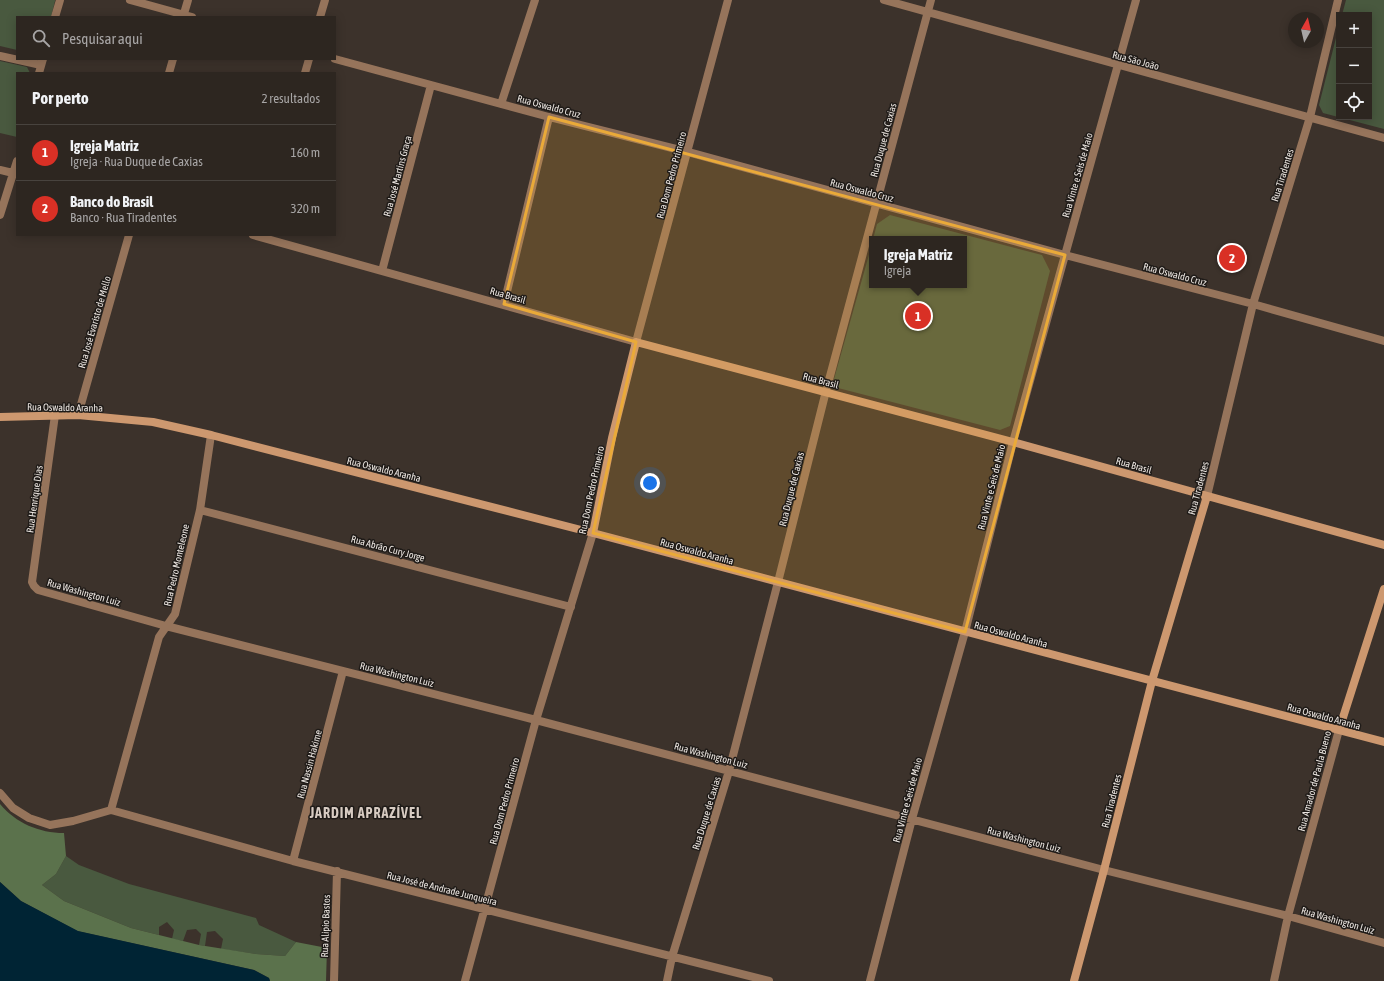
<!DOCTYPE html>
<html lang="pt">
<meta charset="utf-8">
<style>
:root{--surface:#2d2620;--page:#39322d;--text:#f1f3f6;--muted:#a7a5a5;--line:#48433e;--accent:#d93025}
body{margin:0;font-family:"Asap Condensed",sans-serif;background:var(--page);color:var(--text)}
.controls{position:absolute;right:12px;top:12px;display:grid;overflow:hidden;border-radius:0px;box-shadow:0 2px 10px #0003}
.controls button{width:36px;height:36px;display:grid;place-items:center;padding:0;border:0;border-bottom:1px solid var(--line);background:var(--surface);color:var(--text);font:20px sans-serif}
.compass{position:absolute;left:1288px;top:12px;width:36px;height:36px;border-radius:50%;background:var(--surface);box-shadow:0 2px 10px #0003;rotate:8deg}
.you{position:absolute;left:650px;top:483px;width:14px;height:14px;margin:-10px;border:3px solid #fff;border-radius:50%;background:#1a73e8;box-shadow:0 0 0 6px #1a73e833}
.badge{display:grid;place-items:center;width:26px;height:26px;border-radius:50%;background:var(--accent);color:#fff;font-size:13px;font-weight:700}
.pin{position:absolute;translate:-50% -50%;border:2px solid #fff;box-shadow:0 1px 4px #0006}
.popup{position:absolute;left:869px;top:236px;width:98px;height:52px;box-sizing:border-box;display:grid;place-content:center;border-radius:0px;background:var(--surface);filter:drop-shadow(0 1px 3px #0005);font-size:13px;white-space:nowrap;color:var(--muted)}
.popup b{font-size:15px;color:var(--text)}
.popup::after{content:'';position:absolute;left:50%;top:100%;margin-left:-8px;border:8px solid transparent;border-top-color:var(--surface)}
.list{margin:0;padding:0;list-style:none}
h2{display:flex;justify-content:space-between;align-items:center;height:52px;margin:0;padding:0 16px;font-size:17px}
h2 small{font-size:13px;font-weight:400;color:var(--muted)}
.list li{display:grid;grid-template-columns:26px 1fr auto;gap:12px;align-items:center;box-sizing:border-box;height:56px;padding:0 16px;border-top:1px solid var(--line)}
.list b{display:block;font-size:15px;white-space:nowrap}
.list p{margin:0;font-size:13px;white-space:nowrap;color:var(--muted)}
.list em{font-size:13px;font-style:normal;color:var(--muted)}
.icon{flex:none;width:22px;height:22px;fill:none;stroke:currentColor;stroke-width:2;stroke-linecap:round;stroke-linejoin:round}
.map{position:relative;flex:none;width:1384px;height:981px;overflow:hidden}
.search{position:absolute;background:var(--surface);box-shadow:0 2px 10px #0003;left:16px;top:16px;width:320px;height:44px;display:flex;align-items:center;gap:10px;box-sizing:border-box;padding:0 14px;border-radius:0px;color:var(--muted);font-size:15px}
.panel{position:absolute;background:var(--surface);box-shadow:0 2px 10px #0003;left:16px;top:72px;width:320px;height:164px;border-radius:0px}
.map>svg:first-child{display:block}
</style>
<div class="map">
<svg width="1384" height="981" viewBox="0 0 1384 981">
<rect width="100%" height="100%" fill="#3c322b"/>
<path fill="#49593f" d="M0 0H55V1L51 17H17V50L0 46Z
M1346 0H1384V129L1323 113 1319 105 1339 26V117H1369V15H1342Z
M0 61 27 67 30 73H17V137L0 133Z
M890 215 1042 255 1050 271 1010 426 1000 430 838 388 834 379 872 244V285H964V239H873L877 224Z
M66 856 79 865 129 884 256 918 259 925 296 942 285 956 256 954 221 949 223 939 215 931 207 932 205 946 199 945 201 934 196 929 187 930 183 941 172 939 174 930 167 922 159 927V935L131 928 64 901 42 885 56 874Z"/>
<path fill="#5b724c" d="M0 804C16 823 39 833 64 833L66 856 56 874 42 885 64 901 131 928 199 945 256 954 285 956 296 942 327 948 326 981H270L269 978 254 970 77 931 21 901 0 882Z"/>
<path fill="#002434" d="M0 882 21 901 78 931 254 970 269 978 270 981H0Z"/>
<g fill="none" stroke-linecap="round" stroke-linejoin="round">
<path stroke="#96745b" stroke-width="8" d="M130 0 192 17
M884 0 1384 138
M55 17 60 0
M183 17 188 0
M320 17 325 0
M0 56 41 65
M335 59 549 117 688 152 1065 255 1253 304 1384 341
M39 73 43 59
M169 73 173 59
M305 73 309 59
M501 104 535 0
M0 170 17 174
M0 215 17 161
M253 235 636 342 728 0
M382 271 431 85
M504 304 549 117
M55 415 32 582 34 586 38 590 166 626 536 720 1104 870 1288 916 1384 943
M78 415 129 235
M1207 496 1253 304 1310 117 1338 0
M200 510 571 607
M0 793 13 808 29 818 50 825 73 821 111 810
M111 810 293 861 769 981
M111 810 159 637 175 614 200 510 211 435
M293 861 343 671
M334 981 337 871
M465 981 536 720 593 533
M667 981 672 957 729 771 778 582 826 391 931 0
M870 981 912 819 965 632 1013 442 1136 0
M1274 981 1288 916 1339 730"/>
<path stroke="#cd986f" stroke-width="8" d="M0 417 78 415 153 422 211 435 593 533 1384 742
M593 533 612 438 636 342 1013 442 1384 545
M1339 730 1384 589
M1074 981 1104 870 1152 681 1207 496"/>
</g>
<path fill="#eaaa39" fill-opacity="0.2" stroke="#eaaa39" stroke-width="3" stroke-linejoin="round" d="M549 117 1065 255 965 632 593 533 636 342 504 304Z"/>
<g text-anchor="middle" stroke-width="3" stroke-linejoin="round" paint-order="stroke">
<g font-size="10" fill="#ede7e2" stroke="#1f1b18">
<text transform="translate(1136 60) rotate(15)" y="4">Rua São João</text>
<text transform="translate(549 106) rotate(15)" y="4">Rua Oswaldo Cruz</text>
<text transform="translate(883 140) rotate(-75)" y="4">Rua Duque de Caxias</text>
<text transform="translate(671 175) rotate(-75)" y="4">Rua Dom Pedro Primeiro</text>
<text transform="translate(1077 175) rotate(-74)" y="4">Rua Vinte e Seis de Maio</text>
<text transform="translate(1282 175) rotate(-73)" y="4">Rua Tiradentes</text>
<text transform="translate(397 176) rotate(-75)" y="4">Rua José Martins Graça</text>
<text transform="translate(862 190) rotate(15)" y="4">Rua Oswaldo Cruz</text>
<text transform="translate(1175 274) rotate(15)" y="4">Rua Oswaldo Cruz</text>
<text transform="translate(508 295) rotate(16)" y="4">Rua Brasil</text>
<text transform="translate(94 322) rotate(-74)" y="4">Rua José Evaristo de Mello</text>
<text transform="translate(821 380) rotate(15)" y="4">Rua Brasil</text>
<text transform="translate(65 407) rotate(1)" y="4">Rua Oswaldo Aranha</text>
<text transform="translate(1134 465) rotate(16)" y="4">Rua Brasil</text>
<text transform="translate(384 469) rotate(14)" y="4">Rua Oswaldo Aranha</text>
<text transform="translate(991 487) rotate(-76)" y="4">Rua Vinte e Seis de Maio</text>
<text transform="translate(1198 488) rotate(-75)" y="4">Rua Tiradentes</text>
<text transform="translate(791 489) rotate(-76)" y="4">Rua Duque de Caxias</text>
<text transform="translate(591 490) rotate(-78)" y="4">Rua Dom Pedro Primeiro</text>
<text transform="translate(34 499) rotate(-82)" y="4">Rua Henrique Dias</text>
<text transform="translate(388 548) rotate(15)" y="4">Rua Abrão Cury Jorge</text>
<text transform="translate(697 551) rotate(15)" y="4">Rua Oswaldo Aranha</text>
<text transform="translate(176 565) rotate(-77)" y="4">Rua Pedro Monteleone</text>
<text transform="translate(84 592) rotate(16)" y="4">Rua Washington Luiz</text>
<text transform="translate(1011 634) rotate(15)" y="4">Rua Oswaldo Aranha</text>
<text transform="translate(397 674) rotate(14)" y="4">Rua Washington Luiz</text>
<text transform="translate(1324 716) rotate(15)" y="4">Rua Oswaldo Aranha</text>
<text transform="translate(711 755) rotate(15)" y="4">Rua Washington Luiz</text>
<text transform="translate(309 764) rotate(-75)" y="4">Rua Nassin Hakime</text>
<text transform="translate(1314 781) rotate(-75)" y="4">Rua Amador de Paula Bueno</text>
<text transform="translate(907 800) rotate(-75)" y="4">Rua Vinte e Seis de Maio</text>
<text transform="translate(504 801) rotate(-75)" y="4">Rua Dom Pedro Primeiro</text>
<text transform="translate(1111 801) rotate(-76)" y="4">Rua Tiradentes</text>
<text transform="translate(706 813) rotate(-73)" y="4">Rua Duque de Caxias</text>
<text transform="translate(1024 839) rotate(15)" y="4">Rua Washington Luiz</text>
<text transform="translate(442 888) rotate(14)" y="4">Rua José de Andrade Junqueira</text>
<text transform="translate(1338 920) rotate(16)" y="4">Rua Washington Luiz</text>
<text transform="translate(325 926) rotate(-88)" y="4">Rua Alipio Bastos</text>
</g>
<g font-size="14" font-weight="bold" letter-spacing="1" fill="#d7cbc2" stroke="#1f1b18">
<text x="366" y="818">JARDIM APRAZÍVEL</text>
</g>
</g>
</svg>
<div class="controls">
<button>+</button>
<button>−</button>
<button><svg class="icon" aria-label="locate" viewBox="0 0 24 24"><circle cx="12" cy="12" r="6"/><path d="M12 2v4M12 18v4M2 12h4M18 12h4"/></svg></button>
</div>
<svg class="compass" viewBox="-18 -18 36 36"><path d="M0-13l5 13h-10z" fill="#e53935"/><path d="M0 13l5-13h-10z" fill="#a7a5a5"/></svg>
<div class="you"></div>
<div class="pin badge" style="left:918px;top:316px">1</div>
<div class="popup"><b>Igreja Matriz</b>Igreja</div>
<div class="pin badge" style="left:1232px;top:258px">2</div>
<div class="search"><svg class="icon" aria-label="search" viewBox="0 0 24 24"><circle cx="10" cy="10" r="6"/><path d="M15 15l6 6"/></svg>Pesquisar aqui</div>
<section class="panel">
<h2>Por perto<small>2 resultados</small></h2>
<ul class="list">
<li><span class="badge">1</span><div><b>Igreja Matriz</b><p>Igreja · Rua Duque de Caxias</p></div><em>160 m</em></li>
<li><span class="badge">2</span><div><b>Banco do Brasil</b><p>Banco · Rua Tiradentes</p></div><em>320 m</em></li>
</ul>
</section>
</div>
